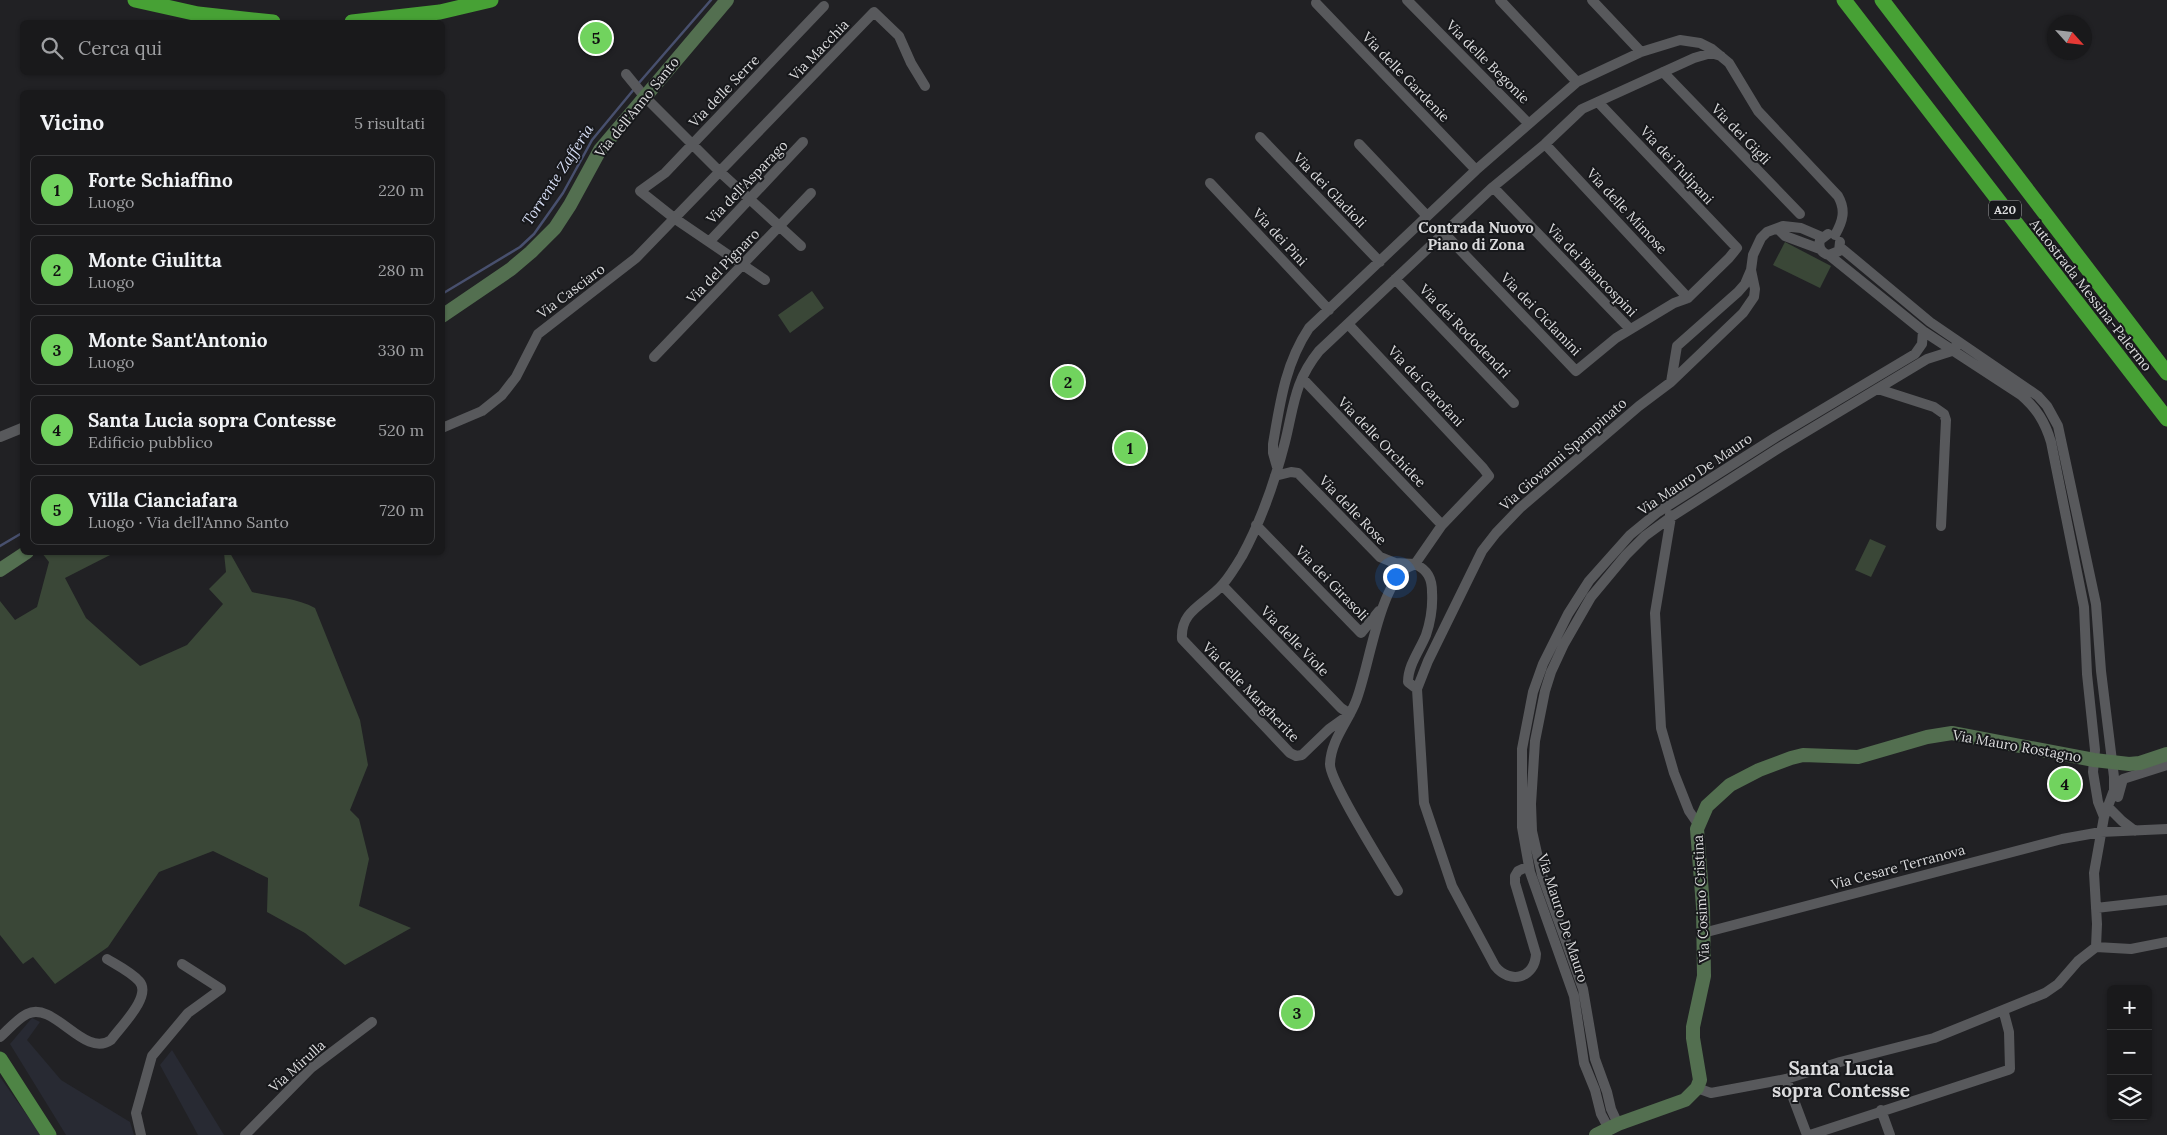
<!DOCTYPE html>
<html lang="it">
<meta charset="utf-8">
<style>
:root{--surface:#19191b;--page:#262628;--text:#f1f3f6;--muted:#9fa0a3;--line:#37383a;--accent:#71d35e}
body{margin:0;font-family:Lora,serif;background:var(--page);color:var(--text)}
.controls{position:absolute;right:15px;bottom:15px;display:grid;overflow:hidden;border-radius:8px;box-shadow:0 1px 4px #0004}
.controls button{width:45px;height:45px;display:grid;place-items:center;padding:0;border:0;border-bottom:1px solid var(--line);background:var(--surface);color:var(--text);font:25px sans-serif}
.compass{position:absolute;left:2047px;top:15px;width:45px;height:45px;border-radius:50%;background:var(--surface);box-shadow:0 1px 4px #0004;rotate:117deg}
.you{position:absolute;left:1395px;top:576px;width:18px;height:18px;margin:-12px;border:4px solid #fff;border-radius:50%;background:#1a73e8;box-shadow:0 0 0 8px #1a73e833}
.badge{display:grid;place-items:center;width:32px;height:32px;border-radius:50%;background:var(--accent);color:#111;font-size:16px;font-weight:700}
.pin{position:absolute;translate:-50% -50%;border:2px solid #fff;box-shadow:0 1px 5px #0006}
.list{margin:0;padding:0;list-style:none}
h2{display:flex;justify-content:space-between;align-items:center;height:65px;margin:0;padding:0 20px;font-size:21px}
h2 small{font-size:16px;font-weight:400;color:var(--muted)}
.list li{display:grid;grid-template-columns:32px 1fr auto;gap:15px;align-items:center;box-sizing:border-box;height:70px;margin:0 10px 10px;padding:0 10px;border:1px solid var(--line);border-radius:8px}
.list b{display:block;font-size:19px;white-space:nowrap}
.list p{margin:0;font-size:16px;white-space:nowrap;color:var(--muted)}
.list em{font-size:16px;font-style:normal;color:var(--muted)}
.icon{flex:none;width:28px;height:28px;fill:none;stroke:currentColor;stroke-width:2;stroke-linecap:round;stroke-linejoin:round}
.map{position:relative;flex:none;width:2167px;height:1135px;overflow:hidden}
.search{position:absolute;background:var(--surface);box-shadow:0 1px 4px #0004;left:20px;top:20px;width:425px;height:55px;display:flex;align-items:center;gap:12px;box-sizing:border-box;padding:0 18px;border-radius:8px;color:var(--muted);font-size:19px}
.panel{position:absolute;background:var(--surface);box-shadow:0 1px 4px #0004;left:20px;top:90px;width:425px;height:465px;border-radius:8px}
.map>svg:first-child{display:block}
</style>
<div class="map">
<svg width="2167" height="1135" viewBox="0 0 2167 1135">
<rect width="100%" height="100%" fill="#212124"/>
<path fill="#282a33" d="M32 1018 40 1022 27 1040 61 1080 130 1122 134 1135H66L10 1044Z
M172 1050 224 1135H198L160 1065Z
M0 1077 41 1135H0Z"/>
<path fill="#3a4737" d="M1785 242 1831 266 1820 288 1773 265Z
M812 291 824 308 790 333 778 315Z
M1870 539 1886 546 1871 577 1855 570Z
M42 553H114L65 578 86 618 140 666 187 645 223 604 209 589 226 572 224 553H230L252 592C272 597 298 598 315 608L360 720 368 765 350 810 359 819 369 859 359 906 411 928 345 965 305 933 267 912 268 878 213 851 159 872 108 947 55 984 33 957 23 964 0 935V601L15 620 37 607 49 562Z"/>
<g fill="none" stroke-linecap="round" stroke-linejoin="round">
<path stroke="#48506e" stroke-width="2.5" d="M638 84 711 0
M442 294 520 247 534 234 563 193 592 140 635 88
M0 546 22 533"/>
<path stroke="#58595c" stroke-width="10" d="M1407 0 1528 123
M1500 0 1577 82
M1592 0 1641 52
M1316 3 1476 170
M1663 72 1800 214
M626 74 644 96 720 172 801 246
M1260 137 1380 262
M1359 144 1427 216
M1545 144 1688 298
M1210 183 1329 310
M1493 187 1630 329
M1778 229 1785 236 1820 249
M1444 233 1576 371 1616 338 1674 303 1688 298 1729 258 1737 248 1598 102
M1828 234 1820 240C1818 247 1821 253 1829 255L1923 331 2021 395C2037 409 2045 422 2051 442L2084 607 2087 674 2095 750 2093 772 2098 802 2104 817
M710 241 803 142
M1840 247 1930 322 2038 396 2047 406 2058 426 2096 604 2101 671 2114 777V790L2104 817 2094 873 2097 924 2096 947
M1829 255 1839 251 1840 242
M1395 279 1514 403
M765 280 674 218 640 191 665 173 824 6
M654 357 811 193
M1302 378 1442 525
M1671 382 1677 346 1738 292 1745 284 1751 270
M1878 389 1934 407 1944 414 1946 420 1941 526
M442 428 482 411 502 395 516 377 538 334 636 258 874 12 899 36 911 63 925 86
M0 437 22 428
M1277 467 1273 453V444C1280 403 1285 364 1309 328L1476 170 1577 82 1641 52 1680 40 1700 43 1712 49 1729 63 1758 111 1838 196C1846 210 1843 221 1835 235
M1275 476 1291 472 1298 473 1380 557 1395 563 1415 564 1442 525 1489 476 1483 468 1348 324
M1670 515 1671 517 1655 613 1661 728 1674 773 1689 811 1698 824
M1256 525 1361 633 1379 611
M1222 585 1341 708 1350 714 1329 729 1302 755 1296 756 1290 753 1182 639C1180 610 1206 604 1223 584 1230 576 1236 566 1242 556 1261 521 1275 481 1285 442 1294 406 1294 382 1319 351L1493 187 1545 144 1582 109 1694 58 1711 53 1721 56
M2118 797 2123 779 2167 765
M2108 807 2122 821 2135 831
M1529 866 1518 871 1515 876V883L1536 954C1535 978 1510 985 1495 966L1452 886 1424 803 1417 689 1428 661 1482 551 1496 533 1520 508 1639 406 1671 382 1743 313 1754 297 1755 289 1751 270 1753 255 1761 238 1767 232 1783 226 1801 228 1822 237
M1398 891C1386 870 1329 781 1330 764 1331 740 1348 722 1356 701 1369 668 1378 592 1405 569 1408 567 1412 566 1415 564 1428 570 1432 579 1432 592 1433 608 1431 620 1426 635 1420 650 1408 665 1408 682L1417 689
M2096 908 2167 900
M1703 933 2062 839 2101 832 2167 829
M2096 947 2131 949 2167 942
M0 1037C8 1030 17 1019 27 1014 54 1000 84 1059 111 1040 120 1027 153 996 139 981 131 972 117 965 107 959
M1786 1079 1807 1135
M1697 1088 1711 1093 1786 1079 1840 1062 1934 1038 2045 993 2058 984 2078 961 2096 947
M1881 1110 1890 1135
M1618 1124 1611 1109 1607 1092 1595 1059 1583 989 1542 875 1532 831 1531 804 1535 741 1545 691 1551 672 1564 644 1591 597 1626 555 1645 536 1671 517 1779 448 1927 359 1952 351 1958 343
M1609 1129 1601 1114 1595 1090 1584 1063 1574 996 1530 872 1522 827V749L1533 692 1543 664 1568 614 1589 581 1630 535 1658 512 1776 437 1915 354 1922 344 1923 331
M141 1135 136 1113 152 1056 188 1013 221 989 182 964
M245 1135 311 1068 372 1022
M1810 1135 2008 1070 2010 1069 2009 1032 2004 1013"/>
<path stroke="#536f50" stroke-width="14" d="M442 316 511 269 531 252 555 228 570 205 600 150 727 0
M0 570 27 552
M1596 1135 1618 1124 1685 1100 1697 1088 1700 1080 1693 1038V1027L1704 976 1703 907 1697 829 1707 806 1730 785 1759 770 1791 758 1803 755 1858 757 1927 737 1952 733 2094 760 2129 764 2140 763 2167 754"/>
<path stroke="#4e8445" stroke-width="15" d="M0 1059 49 1135"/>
<path stroke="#47a135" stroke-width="15" d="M135 0 198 14 273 22
M1844 0 2167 419
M1882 0 2167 373
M352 22 440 12 491 0"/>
</g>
<g text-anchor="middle" stroke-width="4" stroke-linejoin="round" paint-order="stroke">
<rect fill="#17181b" stroke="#a0a0a3" stroke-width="1" x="1989" y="200.5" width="32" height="19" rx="4"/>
<g font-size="12" font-weight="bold" fill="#dbdbdd">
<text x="2005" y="214">A20</text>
</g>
<g font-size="14" fill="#dbdbdd" stroke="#17181b">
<text transform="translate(819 50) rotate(-46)" y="5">Via Macchia</text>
<text transform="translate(1488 62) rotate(45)" y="5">Via delle Begonie</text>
<text transform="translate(1406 77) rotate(46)" y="5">Via delle Gardenie</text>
<text transform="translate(724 91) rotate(-46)" y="5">Via delle Serre</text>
<text transform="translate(637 107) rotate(-51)" y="5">Via dell'Anno Santo</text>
<text transform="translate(1741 134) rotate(46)" y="5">Via dei Gigli</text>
<text transform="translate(1677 165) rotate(47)" y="5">Via dei Tulipani</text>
<text transform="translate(747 182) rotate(-46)" y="5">Via dell'Asparago</text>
<text transform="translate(1330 190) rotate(46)" y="5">Via dei Gladioli</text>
<text transform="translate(1627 211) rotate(47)" y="5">Via delle Mimose</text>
<text transform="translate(1280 237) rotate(47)" y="5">Via dei Pini</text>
<text transform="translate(723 266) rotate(-46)" y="5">Via del Pignaro</text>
<text transform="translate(1592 270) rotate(46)" y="5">Via dei Biancospini</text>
<text transform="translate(571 291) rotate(-37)" y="5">Via Casciaro</text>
<text transform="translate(2091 295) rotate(52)" y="5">Autostrada Messina-Palermo</text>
<text transform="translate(1541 314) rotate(46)" y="5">Via dei Ciclamini</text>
<text transform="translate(1465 331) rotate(46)" y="5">Via dei Rododendri</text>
<text transform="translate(1426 386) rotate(47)" y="5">Via dei Garofani</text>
<text transform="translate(1382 442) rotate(46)" y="5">Via delle Orchidee</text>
<text transform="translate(1563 454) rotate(-41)" y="5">Via Giovanni Spampinato</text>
<text transform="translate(1695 474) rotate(-34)" y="5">Via Mauro De Mauro</text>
<text transform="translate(1353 510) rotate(46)" y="5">Via delle Rose</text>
<text transform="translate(1332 583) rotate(46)" y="5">Via dei Girasoli</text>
<text transform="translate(1295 641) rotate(46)" y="5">Via delle Viole</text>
<text transform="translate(1251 692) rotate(46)" y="5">Via delle Margherite</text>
<text transform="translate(2017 746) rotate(10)" y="5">Via Mauro Rostagno</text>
<text transform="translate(1898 867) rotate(-15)" y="5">Via Cesare Terranova</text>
<text transform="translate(1701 899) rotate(-93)" y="5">Via Cosimo Cristina</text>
<text transform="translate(1563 918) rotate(72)" y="5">Via Mauro De Mauro</text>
<text transform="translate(297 1066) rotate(-42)" y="5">Via Mirulla</text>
</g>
<g font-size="15" font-style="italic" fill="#d7def5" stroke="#17181b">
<text transform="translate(558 175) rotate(-57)" y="5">Torrente Zafferia</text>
</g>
<g font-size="15" font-weight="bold" fill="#dbdbdd" stroke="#17181b">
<text x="1476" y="233">Contrada Nuovo<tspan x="1476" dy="17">Piano di Zona</tspan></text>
</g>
<g font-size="19" font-weight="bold" fill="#dbdbdd" stroke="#17181b">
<text x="1841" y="1075">Santa Lucia<tspan x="1841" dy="22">sopra Contesse</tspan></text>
</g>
</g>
</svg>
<div class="controls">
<button>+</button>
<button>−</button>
<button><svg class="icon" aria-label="layers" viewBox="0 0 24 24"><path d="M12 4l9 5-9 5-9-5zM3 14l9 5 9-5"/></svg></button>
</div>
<svg class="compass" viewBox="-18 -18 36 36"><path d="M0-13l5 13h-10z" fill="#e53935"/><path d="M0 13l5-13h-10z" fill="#9fa0a3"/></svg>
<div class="you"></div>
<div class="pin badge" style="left:1130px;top:448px">1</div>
<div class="pin badge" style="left:1068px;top:382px">2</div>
<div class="pin badge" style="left:1297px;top:1013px">3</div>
<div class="pin badge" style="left:2065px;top:784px">4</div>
<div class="pin badge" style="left:596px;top:38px">5</div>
<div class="search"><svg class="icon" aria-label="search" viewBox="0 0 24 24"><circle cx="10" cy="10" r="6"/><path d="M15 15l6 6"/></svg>Cerca qui</div>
<section class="panel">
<h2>Vicino<small>5 risultati</small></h2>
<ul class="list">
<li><span class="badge">1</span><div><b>Forte Schiaffino</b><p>Luogo</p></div><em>220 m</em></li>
<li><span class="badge">2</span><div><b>Monte Giulitta</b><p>Luogo</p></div><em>280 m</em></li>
<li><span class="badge">3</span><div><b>Monte Sant'Antonio</b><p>Luogo</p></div><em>330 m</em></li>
<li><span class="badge">4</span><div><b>Santa Lucia sopra Contesse</b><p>Edificio pubblico</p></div><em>520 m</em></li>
<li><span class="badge">5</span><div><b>Villa Cianciafara</b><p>Luogo · Via dell'Anno Santo</p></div><em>720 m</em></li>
</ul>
</section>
</div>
